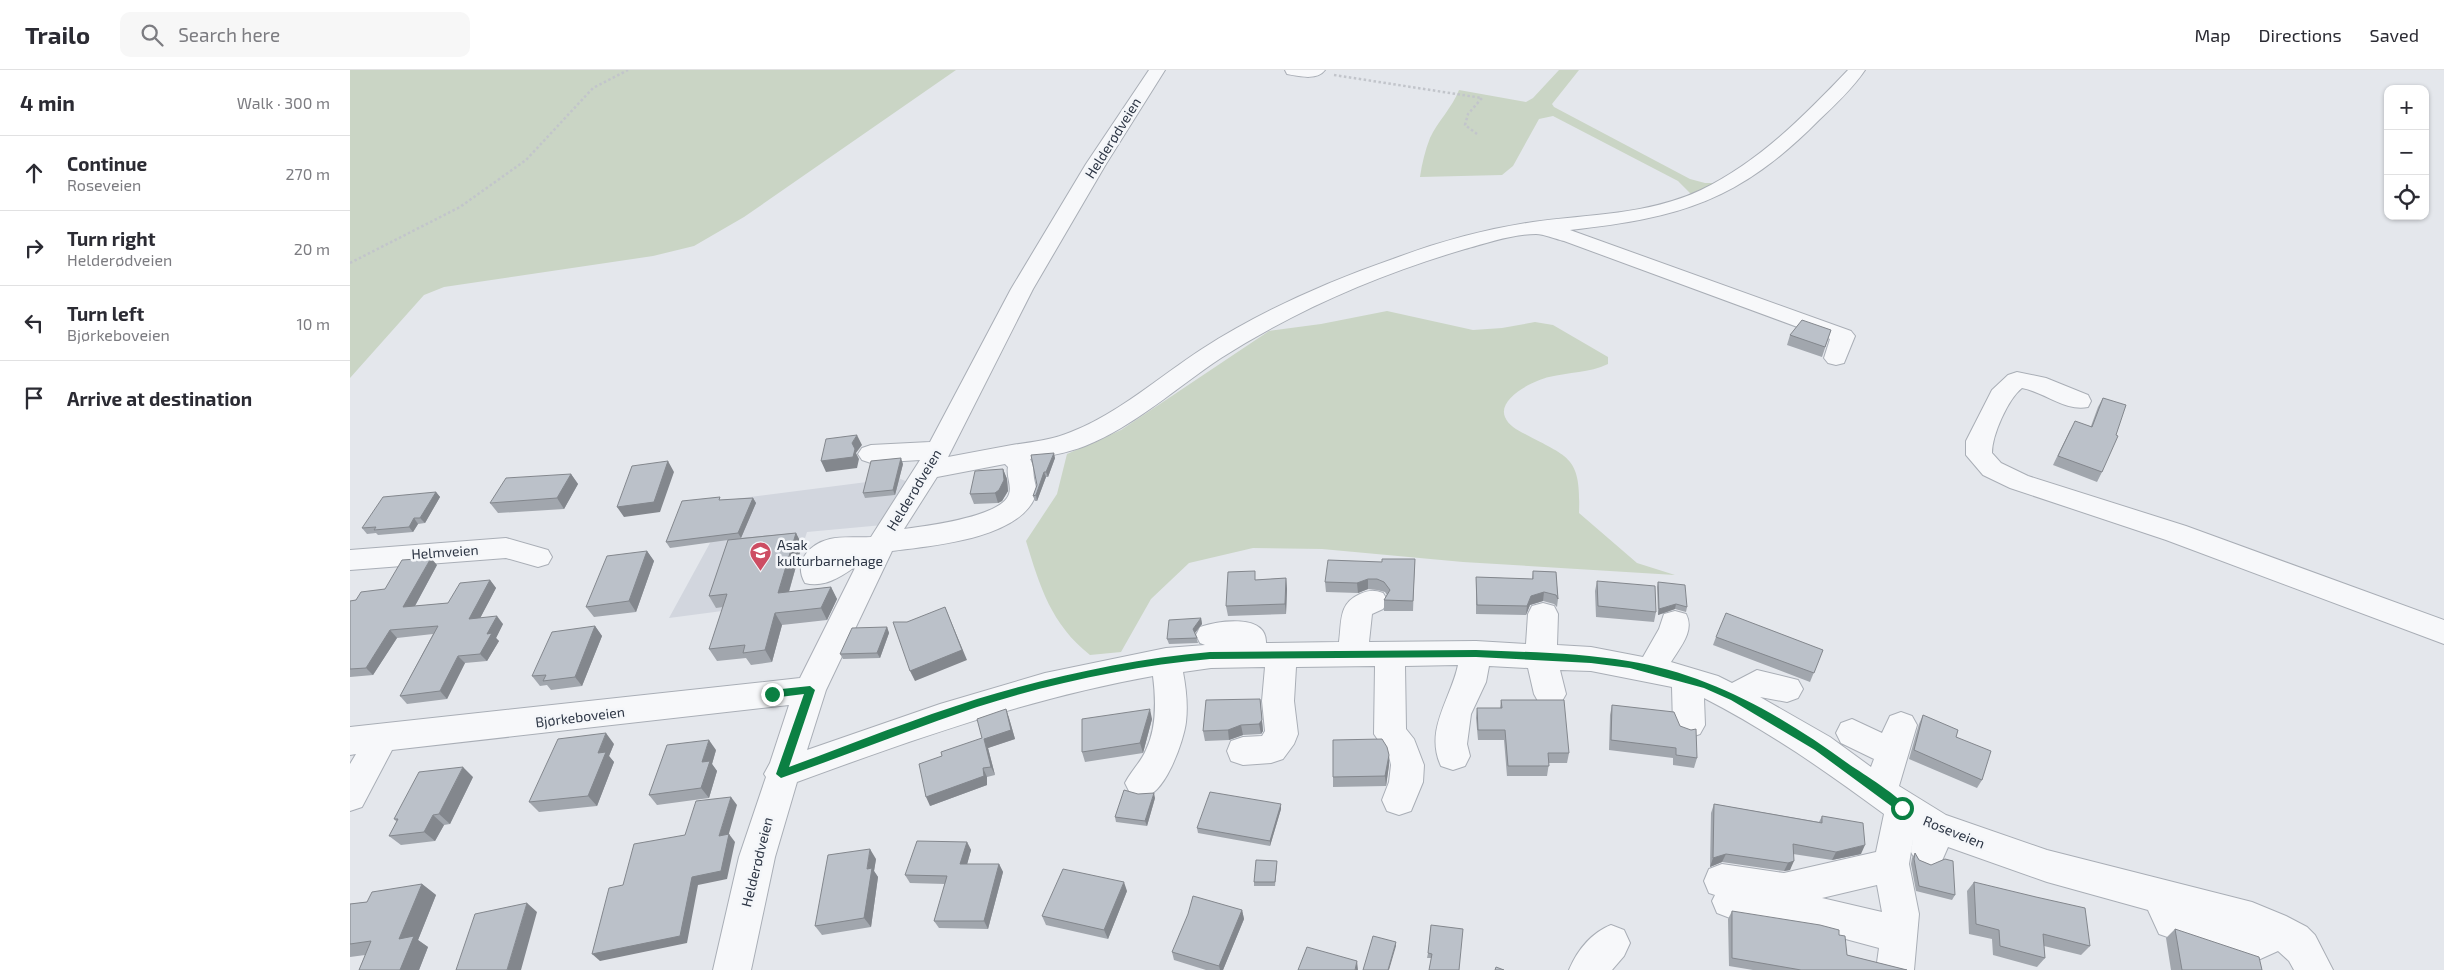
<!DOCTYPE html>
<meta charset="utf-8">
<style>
:root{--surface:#fff;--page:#f7f7f7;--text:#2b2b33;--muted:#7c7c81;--line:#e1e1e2}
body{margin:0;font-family:"Exo 2",sans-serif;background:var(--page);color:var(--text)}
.controls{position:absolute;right:15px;top:15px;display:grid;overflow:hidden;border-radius:10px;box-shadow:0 1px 4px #0004}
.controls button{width:45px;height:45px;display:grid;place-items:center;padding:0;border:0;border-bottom:1px solid var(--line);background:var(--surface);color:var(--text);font:25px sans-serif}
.stop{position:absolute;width:15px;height:15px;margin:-11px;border:4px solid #0b8043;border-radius:50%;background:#fff}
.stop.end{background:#0b8043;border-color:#fff;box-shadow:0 1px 5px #0008}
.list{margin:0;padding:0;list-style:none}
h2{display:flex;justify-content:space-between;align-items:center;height:65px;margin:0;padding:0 20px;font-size:21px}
h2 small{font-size:16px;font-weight:400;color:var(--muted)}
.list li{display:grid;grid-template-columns:32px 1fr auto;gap:15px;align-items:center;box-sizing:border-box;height:75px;padding:0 20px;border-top:1px solid var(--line)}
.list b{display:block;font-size:19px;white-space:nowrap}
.list p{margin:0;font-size:16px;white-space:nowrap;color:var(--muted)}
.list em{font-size:16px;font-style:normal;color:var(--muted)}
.icon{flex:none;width:28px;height:28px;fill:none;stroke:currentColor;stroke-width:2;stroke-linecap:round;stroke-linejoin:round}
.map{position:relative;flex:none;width:2094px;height:900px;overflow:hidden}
header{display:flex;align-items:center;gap:30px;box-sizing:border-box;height:70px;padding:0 25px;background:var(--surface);border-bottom:1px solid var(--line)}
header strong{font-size:24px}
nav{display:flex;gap:28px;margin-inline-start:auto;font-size:18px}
.search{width:350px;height:45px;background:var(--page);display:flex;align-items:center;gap:12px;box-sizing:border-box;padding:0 18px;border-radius:10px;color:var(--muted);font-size:19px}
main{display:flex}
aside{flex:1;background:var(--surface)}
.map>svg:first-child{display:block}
</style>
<header>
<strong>Trailo</strong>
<div class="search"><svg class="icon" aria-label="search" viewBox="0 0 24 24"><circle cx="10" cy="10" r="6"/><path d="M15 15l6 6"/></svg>Search here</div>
<nav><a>Map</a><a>Directions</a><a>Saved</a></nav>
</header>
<main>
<aside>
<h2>4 min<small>Walk · 300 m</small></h2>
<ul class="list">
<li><svg class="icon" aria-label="ahead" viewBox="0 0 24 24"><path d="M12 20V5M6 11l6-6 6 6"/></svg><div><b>Continue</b><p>Roseveien</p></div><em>270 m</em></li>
<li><svg class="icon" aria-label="right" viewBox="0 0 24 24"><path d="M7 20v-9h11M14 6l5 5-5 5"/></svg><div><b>Turn right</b><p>Helderødveien</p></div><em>20 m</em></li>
<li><svg class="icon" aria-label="left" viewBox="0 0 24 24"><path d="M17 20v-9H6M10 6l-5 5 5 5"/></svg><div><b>Turn left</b><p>Bjørkeboveien</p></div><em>10 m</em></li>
<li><svg class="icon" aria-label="arrive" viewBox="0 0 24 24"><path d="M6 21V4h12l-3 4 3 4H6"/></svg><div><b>Arrive at destination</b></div></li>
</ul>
</aside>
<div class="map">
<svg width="2094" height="900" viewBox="0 0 2094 900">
<rect width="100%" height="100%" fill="#e4e7ec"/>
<path fill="#d2d6de" d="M548 408 558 412 533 455 457 462 434 533 319 548 384 429Z"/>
<path fill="#cad5c5" d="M0 0H606L394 147 344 176 303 186 94 217 74 225 0 308Z
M1209 0H1229L1202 34 1204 37 1340 109 1355 113H1364L1342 125 1328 111 1203 46 1189 49 1163 96 1152 105 1070 107C1072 93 1075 81 1080 68 1088 51 1102 38 1109 20L1176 32 1183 28Z
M1037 241 1123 260 1152 258 1185 252 1203 255 1258 287V294C1239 303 1219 302 1199 307 1185 310 1147 328 1155 347 1158 355 1167 360 1175 364 1220 388 1231 387 1229 443L1287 493 1325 505 1113 492 972 479 903 478 839 493 801 529 771 582 740 585C701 554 690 517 676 471L707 424 717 384 771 360 919 261 971 254Z"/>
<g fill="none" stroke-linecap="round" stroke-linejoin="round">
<defs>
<path id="minor" d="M799 0H815L756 94 683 219 598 387C619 383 640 379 662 375 682 372 702 370 721 362 769 343 809 307 852 279 911 241 977 212 1043 189 1088 172 1135 159 1183 152 1239 144 1298 145 1351 120 1409 92 1454 46 1498 0H1515C1503 18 1485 35 1469 50 1389 131 1330 148 1220 160L1501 261 1505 266 1494 293 1486 295 1478 293 1474 288 1480 269 1214 171C1206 169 1193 164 1186 164 1163 164 1137 173 1115 179 1030 204 946 240 871 288 827 317 785 356 735 376 717 383 699 386 680 389 684 396 683 400 684 408 685 414 688 421 685 427 668 469 582 476 542 481L476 620 457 680 590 634 695 603 816 578 855 575 850 573 846 565 850 557C868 551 917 543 916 573L989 572C992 551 988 534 1010 524 1019 520 1024 520 1033 523L1038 531 1033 539 1022 544 1019 572 1126 571 1176 574 1178 544 1182 536 1193 533 1204 536 1208 544 1207 575 1241 577 1293 587 1309 559 1314 544 1325 541 1336 544C1345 561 1330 577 1321 592L1368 606 1382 613 1407 600 1448 610 1453 619 1448 628 1437 632 1410 627 1480 667 1521 697 1524 689 1491 673 1486 663 1491 653 1502 649 1532 663 1540 646 1551 642 1562 646 1567 655 1549 716 1596 745 1697 780 1902 832 1936 846 1957 857 1965 865 1983 900H1944L1939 891 1928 881 1897 895 1809 864 1798 840 1697 812 1598 777 1591 793 1579 798 1567 793 1561 782 1564 763 1559 794 1569 844 1564 900H1526L1529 878 1466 861 1380 848 1367 843 1362 831 1365 825 1359 823 1354 811 1359 799 1372 794 1434 803 1526 782 1534 744C1474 700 1420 662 1354 628L1355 655 1350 664 1339 668 1328 664 1323 655 1322 617 1241 601 1210 600 1216 624 1211 633 1200 637 1189 633 1184 624 1178 598 1139 596 1136 612 1121 644 1117 674 1120 686 1115 696 1103 700 1091 696C1074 660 1101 629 1108 595L1055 596 1056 659 1064 669 1074 695 1073 712 1061 741 1049 745 1037 741 1032 730 1039 712 1041 695 1039 686 1024 664 1025 596 946 597 944 631 948 664 944 674 933 689 921 693 893 695 881 691 877 681 881 671 893 667 912 666 915 661 912 631 915 597 861 598 833 602C836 618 838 635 836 652 834 670 814 729 791 727 788 727 783 724 780 723L775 713C781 701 791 692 796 680 807 657 806 630 803 606 680 628 564 669 447 712L425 787 401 900H363L389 787 416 707 414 704 420 693 439 635 42 680 12 737 0 741V694L6 684 0 685V657L450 608 506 496C491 507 474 518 455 513 443 492 459 474 480 469 493 466 508 468 521 467L570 390 521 393 512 390 508 384 512 378 521 375 580 372 661 219 736 94ZM655 394 658 397C656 406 662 416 659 424 652 447 576 456 554 459L587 407ZM1527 815 1532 842 1472 828Z
M935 0H975C967 11 948 6 937 4Z
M1667 302 1696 308 1738 325 1741 331 1738 337C1716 342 1694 322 1672 318 1658 329 1642 365 1642 383L1651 393 1678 406 1836 456 2094 550V574L1816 470 1660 418 1633 405 1616 385V371L1642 320 1658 305Z
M156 468 198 480 202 487 198 494 188 497 156 488 0 500V480Z
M1261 855 1274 860 1280 873 1274 886 1262 900H1219C1227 881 1241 863 1261 855Z"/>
</defs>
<use href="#minor" stroke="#a9aeb6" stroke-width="2"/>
<path stroke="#c2c5cb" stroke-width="2.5" stroke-dasharray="2.5 2.5" stroke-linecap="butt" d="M984 5 1132 28 1118 44 1115 55 1127 64
M0 193 110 137 176 90 243 18 278 0"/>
<use href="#minor" fill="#f7f8fa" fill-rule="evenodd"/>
</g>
<path fill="#a1a6ad" d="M1481 260 1472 287 1437 275 1440 265Z
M1753 328 1766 365 1752 402 1747 412 1703 395 1720 360 1741 356 1748 337Z
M681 385 705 388 698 407H696L687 431H685L683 426 687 415Z
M553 394 545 425 515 428 513 423Z
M653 399 657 409 658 421 652 431 648 433 624 434 620 424Z
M221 404 228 414 214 439 148 443 140 433Z
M86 422 90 427 75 453 68 454 63 462 28 465 26 463 17 464 12 458Z
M403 428 406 433 391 468 446 463 452 475 439 522 481 517 487 529 477 550 432 555 422 592 401 595 396 588 367 591 359 579 373 537 366 538 359 526 378 470 320 478 316 472 372 430Z
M297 481 304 491 286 542 244 547 236 537Z
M1065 489 1063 541H1034V530L1037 525 1035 522 1027 520 1018 519 1008 523 976 522 975 512 1032 492Z
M87 495 65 536 98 533 140 510 146 518 130 548 153 554 146 568 149 571 137 591 115 593 97 629 57 634 50 626 83 564 47 568 23 605 0 607V531L6 530 35 519Z
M1183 501 1206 502 1208 529 1207 537 1204 534 1193 531 1180 535 1176 545 1126 544V507L1182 509Z
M936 508 937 519 936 544 878 546 876 536 906 510Z
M1247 511 1306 542 1304 552 1246 547 1245 521Z
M1308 512 1337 537 1336 542 1325 539 1308 545 1307 517Z
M851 548 852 554 845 563 848 573 819 574 817 569Z
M245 556 252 566 232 616 201 620 197 615 190 616 182 606Z
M537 557 539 563 530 588 493 589 490 584Z
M1366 567 1473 580 1460 612 1363 575Z
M910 629 913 661 911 664 893 665 879 670 855 671 853 661Z
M1151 630 1219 683 1217 693H1199L1197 706H1157L1154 670H1128L1126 648 1127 638H1150Z
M1262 635 1330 656 1347 688 1344 698 1323 695V688L1259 680 1260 645Z
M656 639 659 648 665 669 638 678 645 705 637 707V715L580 736 632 668Z
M1573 645 1606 667 1632 710 1627 718 1559 689 1569 654Z
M802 649 793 683 735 692 732 682Z
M264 674 259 686 264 692 247 736 189 742 179 732Z
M366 680 362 694 367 701 359 728 307 735 299 725Z
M1039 685V695L1036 716 983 717V707Z
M123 707 100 754 94 755 85 771 51 775 39 766 47 752 44 749Z
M805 728 797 756 766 752 765 747Z
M1364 734 1469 752 1472 746 1511 784 1482 790 1443 784 1440 800 1434 801 1372 792 1360 797 1361 743Z
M931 739 920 776 848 763 847 758Z
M617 772 621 780 617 794H649L653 802 638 859 589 858 584 851 595 814 560 813 555 805Z
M1565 783 1569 790 1581 795 1605 825 1602 830 1566 821 1561 794 1562 788Z
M526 789 524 801 528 807 521 857 472 865 465 856Z
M927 796 925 816H904V812Z
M1624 812 1740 876 1731 885 1694 876 1695 888 1687 897 1643 885 1642 869 1619 864 1617 821Z
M72 814 86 825 68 870 78 877 69 900H9L15 885 0 887V834L17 832Z
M777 821 758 869 696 855 692 846Z
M892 840 894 849 873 900H856L824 890 822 882Z
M1382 841 1489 865 1497 885 1557 900H1403L1379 896 1378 849Z
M1113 859 1082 888H1077L1078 883Z
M1825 859 1912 900H1821L1816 868Z"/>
<path fill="#83878d" d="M507 365 512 375 506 383 509 389 507 398 476 402 471 391 502 373Z
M704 383 705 388 698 407 696 402Z
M551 388 553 394 545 425 543 420Z
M318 391 324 402 310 442 274 447 267 437Z
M653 399 657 409 658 421 652 431 648 433 645 423Z
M694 402 696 407 687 431 686 425Z
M221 404 228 414 214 439 207 428Z
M86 422 90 427 75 453 70 448Z
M403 428 406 433 391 468 388 463Z
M64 448 68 454 63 462 59 457Z
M446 463 452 475 435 535 428 523Z
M297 481 304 491 286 542 279 531Z
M81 488 87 495 60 545 53 537Z
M936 508 937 519 936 544 935 534Z
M1018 509V519L1008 523 1007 513Z
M140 510 146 518 126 556 119 549Z
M481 517 487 529 477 550 471 538Z
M1194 522 1193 531 1180 535 1176 545 1177 536 1181 526Z
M1326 534 1325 539 1308 545 1309 539Z
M595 537 617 590 565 611 560 601Z
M425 543 432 555 422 592 415 580Z
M147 546 153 554 146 568 149 571 137 591 130 584 137 564Z
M851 548 852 554 844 564 843 559Z
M245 556 252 566 232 616 225 607Z
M537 557 539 563 530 588 527 583Z
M40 560 47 568 23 605 16 598Z
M108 586 115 593 97 629 90 621Z
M910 629 913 661 911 664 909 654Z
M656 639 659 648 665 669 638 678 645 705 641 697 634 669Z
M800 639 802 649 793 683 790 673Z
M891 655 893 665 879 670 878 660Z
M256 663 264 674 259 686 264 692 247 736 238 726 248 683Z
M359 670 366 680 362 694 367 701 359 728 351 718 352 692Z
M1039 685V695L1036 716 1035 706Z
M113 697 123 707 100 754 89 744Z
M633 698 637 707V715L580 736 576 727Z
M804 723 805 728 797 756 795 751Z
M381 727 387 735 376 774 369 766Z
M931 734V739L920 776V771Z
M83 745 94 755 85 771 74 762Z
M379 764 385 772 377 809 348 815 337 873 250 891 242 884 342 807Z
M617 772 621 780 615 802 610 794Z
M1515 775 1511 784 1482 790 1486 782Z
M520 779 526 789 524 801 528 807 521 857 514 848 517 799Z
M1376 784 1372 792 1360 797 1363 788Z
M1444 791 1440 800 1434 801 1438 793Z
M649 794 653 802 638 859 634 851Z
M774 812 777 821 758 869 754 860Z
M72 814 86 825 68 870 78 877 69 900H50L49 869Z
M177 833 187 842 171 900H157Z
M892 840 894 849 873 900H870L869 896Z
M1046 872V876L1039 900H1038Z
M1007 891 1008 900H1005Z"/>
<path fill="#bbc1c9" stroke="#83878d" d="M1452 250 1481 260 1475 277 1440 265Z
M1753 328 1776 335 1766 365 1768 366 1752 402 1708 386 1725 351 1742 357Z
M507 365 502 373 505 379 503 387 471 391 476 369Z
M704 383 696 402H694L686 425 683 426 687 415 681 385Z
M551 388 543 420 513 423 521 391Z
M318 391 304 432 267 437 282 396Z
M653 399 654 410 649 420 645 423 620 424 625 401Z
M221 404 207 428 140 433 156 408Z
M86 422 70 448H64L59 457 24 460 26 457 12 458 33 427Z
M370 427 369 430 403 428 388 463 316 472 332 431Z
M446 463 428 523 481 517 471 538 425 543 415 580 393 583 395 575 359 579 377 524 359 526 378 470Z
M297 481 279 531 236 537 257 486Z
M81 488 53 537 98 533 110 513 140 510 119 549 147 546 137 564 142 563 130 584 108 586 90 621 50 626 88 556 40 560 16 598 0 599V531L6 530 11 522 35 519 52 490Z
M1032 489H1065L1063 531 1034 530 1040 520 1034 512 1027 509H1018L1007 513 975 512 978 490 1032 492Z
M905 501V510L936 508 935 534 876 536 878 502Z
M1183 501 1206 502 1208 529 1206 525 1194 522 1181 526 1177 536 1127 535 1126 507 1183 509Z
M1247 511 1305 516 1306 542 1248 536Z
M1308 512 1335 515 1337 537 1326 534 1309 539Z
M595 537 612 580 560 601 543 552H557Z
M1376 543 1473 580 1464 603 1366 567Z
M851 548 843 559 847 568 817 569 819 550Z
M245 556 225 607 193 611 196 605 182 606 202 562Z
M537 557 527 583 490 584 502 558Z
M910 629 912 650 909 654 891 655 878 660 853 661 856 630Z
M1151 630H1214L1219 683H1198L1199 696H1158L1155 660H1128L1127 638H1152Z
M1262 635 1324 642 1330 656 1341 660 1346 659 1347 688 1326 685V678L1261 670Z
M656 639 661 660 634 669 641 697 633 698 634 706 576 727 569 694 592 686 591 682 632 668 627 649Z
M800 639 790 673 732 682V649Z
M1573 645 1608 660 1606 667 1641 681 1632 710 1564 680Z
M256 663 248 683 256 682 238 726 179 732 208 669Z
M1032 669 1037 677 1039 685 1035 706 983 707V670Z
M359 670 352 692 360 691 351 718 299 725 317 675Z
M113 697 89 744 83 745 74 762 39 766 48 749H44L69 702Z
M774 720 788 724 804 723 795 751 765 747Z
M860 722 931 734 920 771 847 758Z
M381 727 369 766 379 764 371 801 342 807 330 866 242 884 259 818 273 815 284 774 335 765 346 731Z
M1364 734 1472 753V746L1513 753 1515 775 1486 782 1443 774 1444 791 1438 793 1376 784 1363 788Z
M567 771 617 772 610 794H649L634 851H584L597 806 555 805Z
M520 779 517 799 522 798 514 848 465 856 478 785Z
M1565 783 1569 790 1581 795 1595 789 1603 791 1605 825 1569 816 1564 789Z
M906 790 927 791 925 812H904Z
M713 799 774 812 754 860 692 846Z
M1624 812 1686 827 1735 838 1740 876 1693 864 1695 888 1650 876 1649 860 1626 854Z
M72 814 49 869 64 866 50 900H9L21 871 0 874V834L17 832 22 822Z
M843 826 892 840 869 896 822 882 838 844Z
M177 833 157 900H106L125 844Z
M1382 841 1470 855 1489 860V865L1495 866 1497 885 1557 900H1451L1382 888Z
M1081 855 1113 859 1109 900H1079L1082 884 1078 883Z
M1825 859 1909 887 1912 900H1832Z
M1023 866 1046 872 1038 900H1013Z
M957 877 1007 891 1005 900H948Z
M1146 897 1154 900H1145Z"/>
<path fill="#0b8043" d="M1126 580C1177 582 1228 583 1278 591 1360 604 1433 646 1500 695 1512 703 1552 728 1557 738L1555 741H1548L1465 680 1381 630 1354 618 1280 598 1241 593 1126 587 860 589C782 596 702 613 627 637 561 659 497 685 431 708L426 704 454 624 422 628 417 624 422 620 460 616 465 620 439 697C501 674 564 649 627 629 703 606 782 589 860 582Z"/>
<defs>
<symbol id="school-pin" viewBox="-11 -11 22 30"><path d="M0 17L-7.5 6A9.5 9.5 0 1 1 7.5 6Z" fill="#cd4d63" stroke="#f4f6f9"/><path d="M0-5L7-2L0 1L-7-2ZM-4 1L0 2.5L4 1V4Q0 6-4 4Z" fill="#fff"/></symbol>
</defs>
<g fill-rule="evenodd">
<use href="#school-pin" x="398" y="470" width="25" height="34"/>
</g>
<g text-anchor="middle" stroke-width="5" stroke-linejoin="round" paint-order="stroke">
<g font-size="14" fill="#2c3544" stroke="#f4f6f9">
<text transform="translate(763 68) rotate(-58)" y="5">Helderødveien</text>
<text transform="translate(564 420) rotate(-59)" y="5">Helderødveien</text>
<text transform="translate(95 482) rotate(-4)" y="5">Helmveien</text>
<text transform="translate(230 647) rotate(-7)" y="5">Bjørkeboveien</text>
<text transform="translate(1604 762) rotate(22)" y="5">Roseveien</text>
<text transform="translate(407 792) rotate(-76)" y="5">Helderødveien</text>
</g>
<g font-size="14" fill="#2c3544" stroke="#f4f6f9" text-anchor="start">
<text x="427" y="480">Asak<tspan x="427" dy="16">kulturbarnehage</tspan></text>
</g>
</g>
</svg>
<div class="controls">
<button>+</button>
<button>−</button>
<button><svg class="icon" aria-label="locate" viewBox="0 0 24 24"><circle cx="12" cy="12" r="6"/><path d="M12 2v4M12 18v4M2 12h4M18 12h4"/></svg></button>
</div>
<div class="stop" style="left:1552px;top:738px"></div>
<div class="stop end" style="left:422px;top:624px"></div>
</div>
</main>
